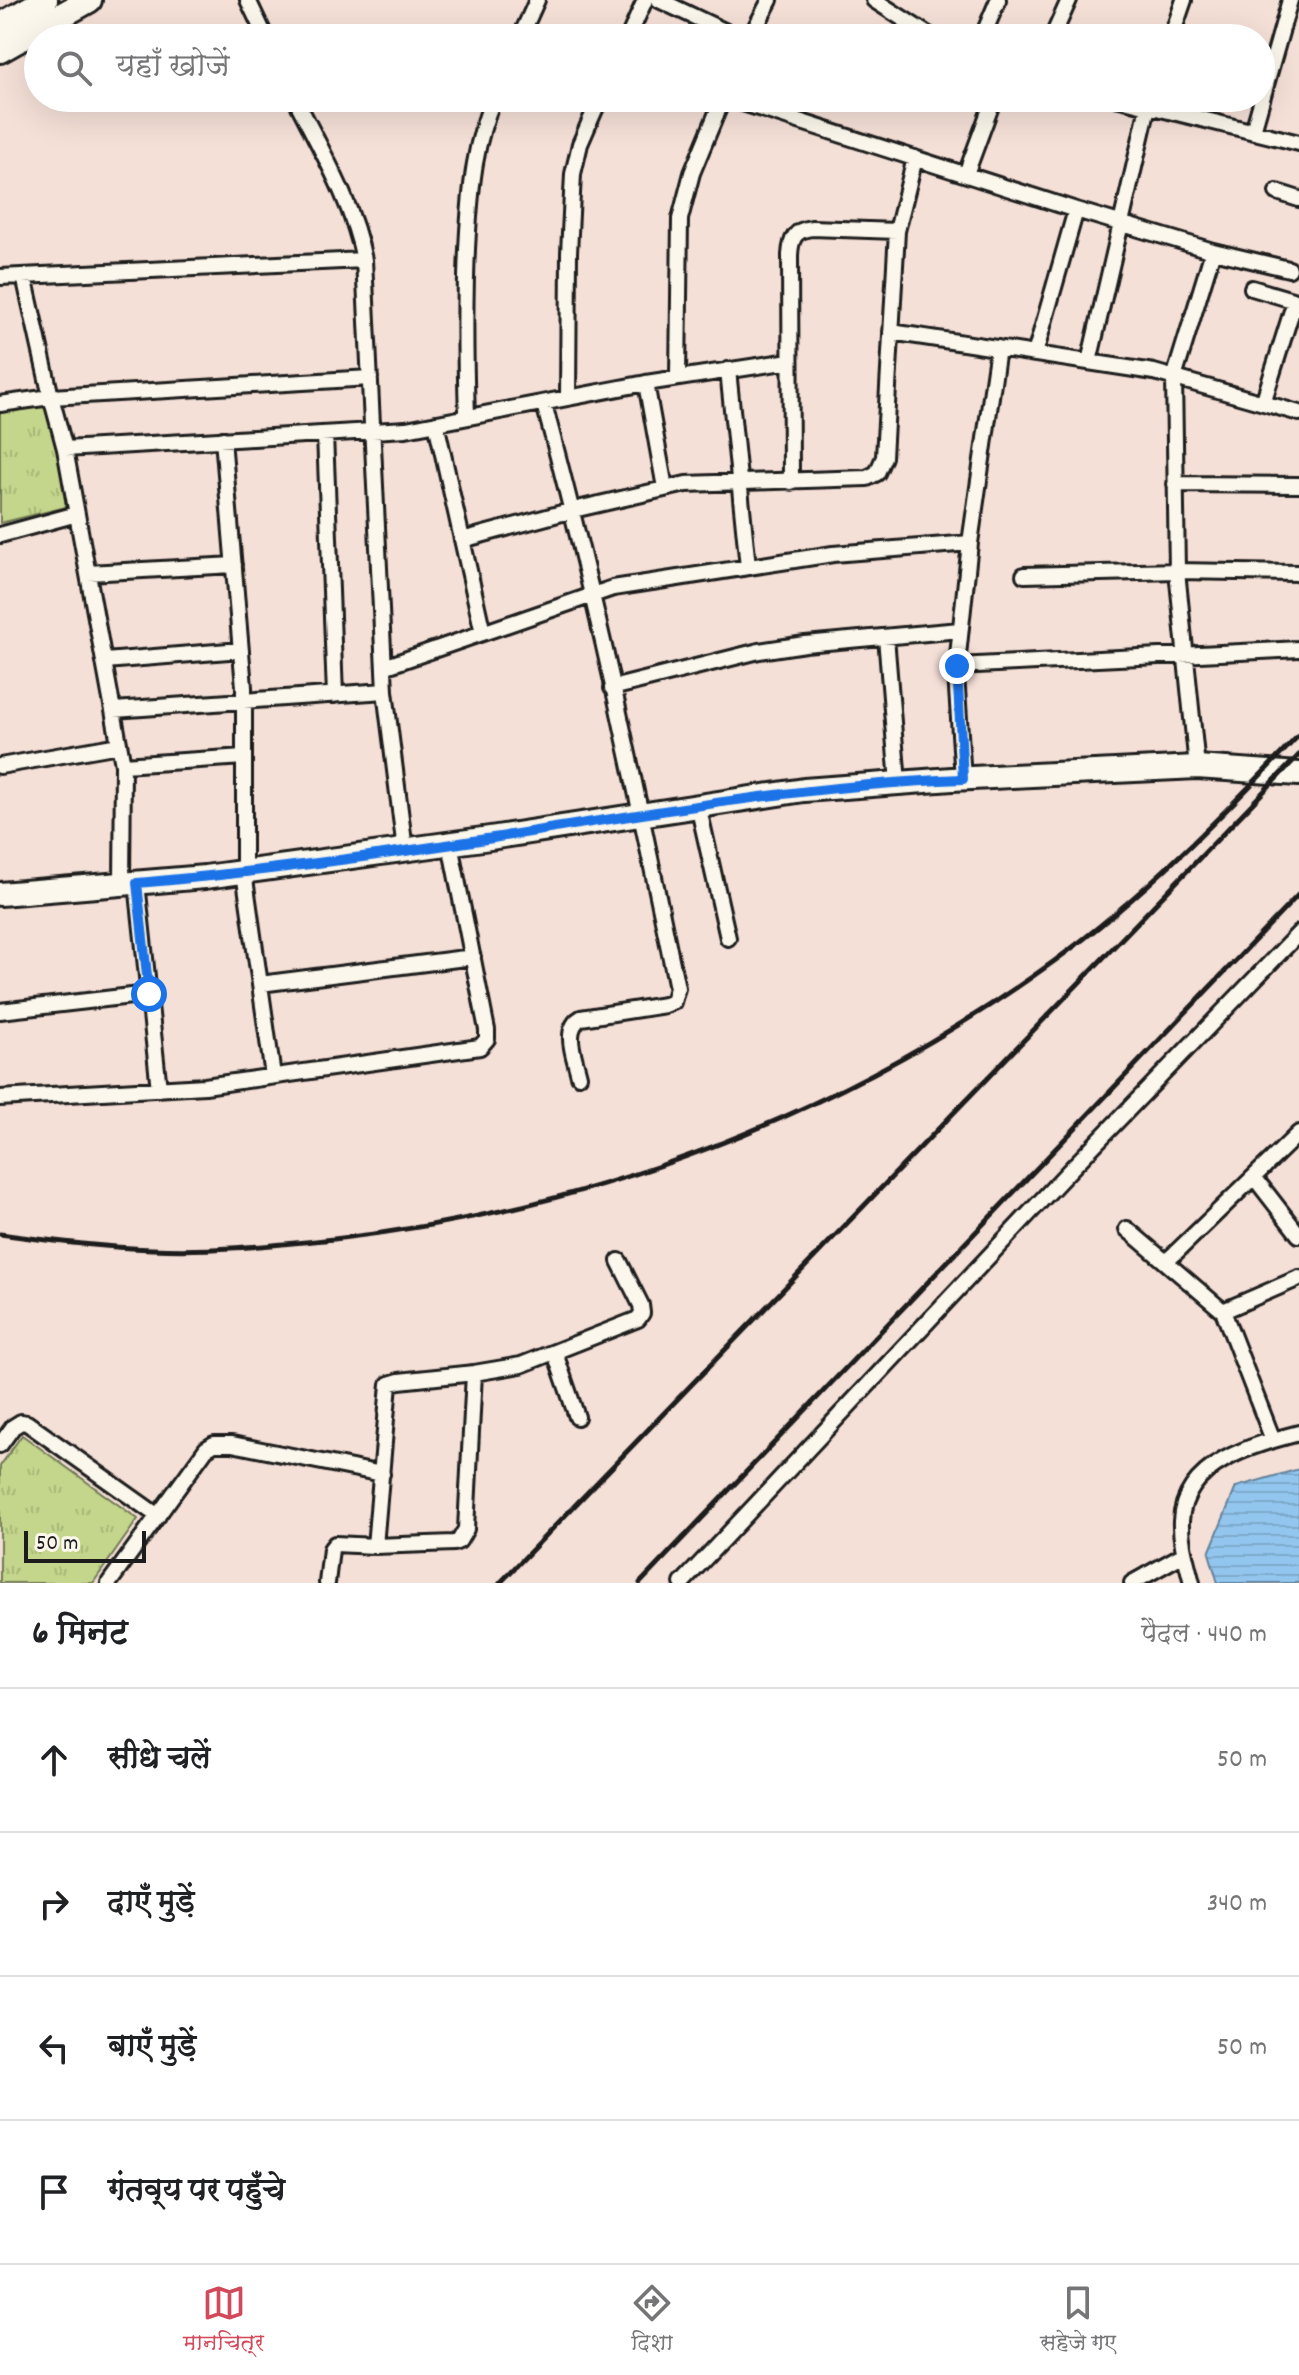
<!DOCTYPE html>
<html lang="hi">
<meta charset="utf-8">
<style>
:root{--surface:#fff;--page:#f2f2f2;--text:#202124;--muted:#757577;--line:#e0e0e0;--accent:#d1495b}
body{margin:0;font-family:Dekko,"Playpen Sans Deva",sans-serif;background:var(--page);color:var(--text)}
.scale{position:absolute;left:24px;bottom:20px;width:122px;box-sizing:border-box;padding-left:8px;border:4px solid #1c1c1c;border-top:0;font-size:22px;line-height:28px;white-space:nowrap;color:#1c1c1c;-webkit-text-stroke:6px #fbf7ec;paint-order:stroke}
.stop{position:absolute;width:24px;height:24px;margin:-18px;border:6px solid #1a73e8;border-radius:50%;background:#fff}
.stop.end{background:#1a73e8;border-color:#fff;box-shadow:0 2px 8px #0008}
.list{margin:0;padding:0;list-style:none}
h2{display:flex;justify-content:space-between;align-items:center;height:104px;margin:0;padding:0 32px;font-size:34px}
h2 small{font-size:26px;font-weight:400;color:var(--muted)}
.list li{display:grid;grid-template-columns:52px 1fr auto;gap:24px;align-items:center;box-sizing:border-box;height:144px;padding:0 32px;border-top:2px solid var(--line)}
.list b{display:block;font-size:30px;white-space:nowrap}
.list em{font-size:26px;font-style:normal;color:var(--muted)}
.icon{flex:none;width:44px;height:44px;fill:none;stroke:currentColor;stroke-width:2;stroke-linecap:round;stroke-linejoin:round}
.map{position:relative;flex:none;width:1299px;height:1583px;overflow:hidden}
.search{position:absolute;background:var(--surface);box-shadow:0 8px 32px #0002;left:24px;right:24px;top:24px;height:88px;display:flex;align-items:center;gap:20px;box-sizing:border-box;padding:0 28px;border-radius:44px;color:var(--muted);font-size:30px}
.sheet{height:680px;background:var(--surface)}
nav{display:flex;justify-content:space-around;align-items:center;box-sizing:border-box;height:112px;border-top:2px solid var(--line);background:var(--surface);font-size:22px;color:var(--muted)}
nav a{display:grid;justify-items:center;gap:4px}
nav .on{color:var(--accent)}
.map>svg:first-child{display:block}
</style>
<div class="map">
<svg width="1299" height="1583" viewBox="0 0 1299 1583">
<defs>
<pattern id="grass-tufts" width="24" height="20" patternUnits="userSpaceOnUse" patternTransform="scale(2)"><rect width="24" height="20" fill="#c3d68b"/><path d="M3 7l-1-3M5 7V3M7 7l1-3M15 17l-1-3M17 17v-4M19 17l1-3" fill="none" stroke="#a7b777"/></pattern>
<pattern id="water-rules" width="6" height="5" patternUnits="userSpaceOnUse" patternTransform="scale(2)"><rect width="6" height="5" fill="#92c6ef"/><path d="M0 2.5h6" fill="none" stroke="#7daacc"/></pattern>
</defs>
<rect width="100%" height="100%" fill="#f5e0d7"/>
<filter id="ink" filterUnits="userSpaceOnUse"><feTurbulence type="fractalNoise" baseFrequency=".0125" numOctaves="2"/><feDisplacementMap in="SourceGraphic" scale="16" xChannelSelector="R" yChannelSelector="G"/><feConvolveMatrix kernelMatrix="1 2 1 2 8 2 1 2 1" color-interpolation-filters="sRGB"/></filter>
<g filter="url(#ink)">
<path fill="url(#grass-tufts)" stroke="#707954" stroke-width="2" d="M50 401 66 507 0 523V409Z
M22 1435 138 1519 93 1583H0V1466Z"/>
<path fill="url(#water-rules)" stroke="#63829b" stroke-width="2" d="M1299 1469V1583H1218L1209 1553 1236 1487Z"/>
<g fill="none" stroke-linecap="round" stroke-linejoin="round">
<defs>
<path id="street" d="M248 0 266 38
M659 0 739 38
M874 0 933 38
M520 38 537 0
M628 38 645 0
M750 38 770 0
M982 38 998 0
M1052 38 1069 0
M1171 38 1184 0
M295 98C321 150 353 203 364 260L385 691 405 850
M727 98 1076 210 1213 251 1289 269
M1116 98 1299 143
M1253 131 1290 0
M966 174 994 98
M1277 192 1299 199
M24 276 51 397 370 378
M0 277 364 260
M1252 288 1299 302
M891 332 1154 372 1299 413
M1035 354 1076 210
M1089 362 1150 98
M728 370 748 567
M678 377 680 219 692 173 723 98
M646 383 665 488
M568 398 569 253 573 174 580 144 600 98
M1263 403 1295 301
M0 404 51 397 65 449 123 765 122 884
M544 404C596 596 637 793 677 988L673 1002 665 1005 581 1018C562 1029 575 1058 579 1076
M467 417C465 355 464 294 468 231 471 186 475 140 494 98
M436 423 483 633
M325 434 335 695
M223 439 244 687V872L273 1076
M65 449 406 429 646 383 790 361
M791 482 790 255C791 238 795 230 812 228L897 231
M1175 484 1299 485
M0 535 77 514
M462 540 573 510 686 484 867 478 877 473 884 457 897 231 915 158
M88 573 234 565
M1024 575 1177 571 1299 573
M886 637 898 783
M105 661 241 650
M957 666 1299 649
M384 667 613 588 833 554 970 543
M612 688 759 651 805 644 960 630
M114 710 385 691
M123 765 244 757
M0 766 119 745
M1197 767 1177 571 1174 378 1213 251
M963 779 956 674 970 543 998 348
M698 805 728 938
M137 883 159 1089
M260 984 473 957
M0 1011 149 994
M0 1098 205 1086 480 1047 487 1039V1030L450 844
M1254 1177 1299 1235
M1127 1229 1223 1311 1273 1440
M1166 1262 1299 1133
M1223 1311 1299 1278
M555 1353 577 1417
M0 1445 13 1427 21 1422 27 1423 158 1516
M375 1546 389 1384 399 1381 474 1373 521 1365 638 1319 642 1313 641 1305 619 1261
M109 1583 206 1449 214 1444H232L382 1474
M327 1583 331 1549 335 1544 375 1546 454 1543 459 1541 466 1529 474 1373
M682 1583 1069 1171 1299 933
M1132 1583 1184 1554
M1192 1583C1187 1563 1180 1541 1181 1521 1184 1463 1253 1445 1299 1433"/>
<path id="secondary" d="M0 894 205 877 490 838 804 790 952 779 1197 767 1299 774"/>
<path id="primary" d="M0 26 45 0
M0 50 89 0"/>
</defs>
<use href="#street" stroke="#1c1c1c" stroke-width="20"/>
<use href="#secondary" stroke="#1c1c1c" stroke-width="28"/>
<use href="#primary" stroke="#1c1c1c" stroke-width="30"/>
<use href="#street" stroke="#fbf7ec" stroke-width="14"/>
<use href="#secondary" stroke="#fbf7ec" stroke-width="22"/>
<use href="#primary" stroke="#fbf7ec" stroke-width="24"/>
<path stroke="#1c1c1c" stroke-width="5" d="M0 1234C50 1241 101 1247 152 1249 212 1252 274 1245 334 1239 594 1210 841 1115 1053 962 1143 897 1223 815 1299 735
M500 1583 1299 755
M640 1583 1299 894"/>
</g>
</g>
<g fill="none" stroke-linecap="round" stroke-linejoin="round" filter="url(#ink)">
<path stroke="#1a73e8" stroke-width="10" d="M149 994 137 883C256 873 375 856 493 838 649 813 805 785 963 779L957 666"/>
</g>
</svg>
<div class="scale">50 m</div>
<div class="stop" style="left:149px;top:994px"></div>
<div class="stop end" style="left:957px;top:666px"></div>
<div class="search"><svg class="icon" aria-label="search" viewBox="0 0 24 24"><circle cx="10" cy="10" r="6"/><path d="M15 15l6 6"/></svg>यहाँ खोजें</div>
</div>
<section class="sheet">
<h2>6 मिनट<small>पैदल · 440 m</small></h2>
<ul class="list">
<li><svg class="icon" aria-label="ahead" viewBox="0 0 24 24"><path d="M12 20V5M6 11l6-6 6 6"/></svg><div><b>सीधे चलें</b></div><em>50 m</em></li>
<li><svg class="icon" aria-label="right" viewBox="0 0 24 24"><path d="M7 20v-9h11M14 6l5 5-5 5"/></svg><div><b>दाएँ मुड़ें</b></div><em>340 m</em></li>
<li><svg class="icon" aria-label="left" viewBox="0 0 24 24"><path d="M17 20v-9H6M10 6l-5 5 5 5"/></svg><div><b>बाएँ मुड़ें</b></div><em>50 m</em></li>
<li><svg class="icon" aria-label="arrive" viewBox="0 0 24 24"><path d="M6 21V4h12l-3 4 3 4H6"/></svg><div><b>गंतव्य पर पहुँचे</b></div></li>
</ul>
</section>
<nav>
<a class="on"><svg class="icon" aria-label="map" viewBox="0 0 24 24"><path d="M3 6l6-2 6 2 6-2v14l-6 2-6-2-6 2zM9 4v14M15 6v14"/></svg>मानचित्र</a>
<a><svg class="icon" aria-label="directions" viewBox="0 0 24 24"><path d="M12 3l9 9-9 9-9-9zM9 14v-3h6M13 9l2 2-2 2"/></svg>दिशा</a>
<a><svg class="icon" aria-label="saved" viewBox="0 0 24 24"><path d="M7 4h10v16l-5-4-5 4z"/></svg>सहेजे गए</a>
</nav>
